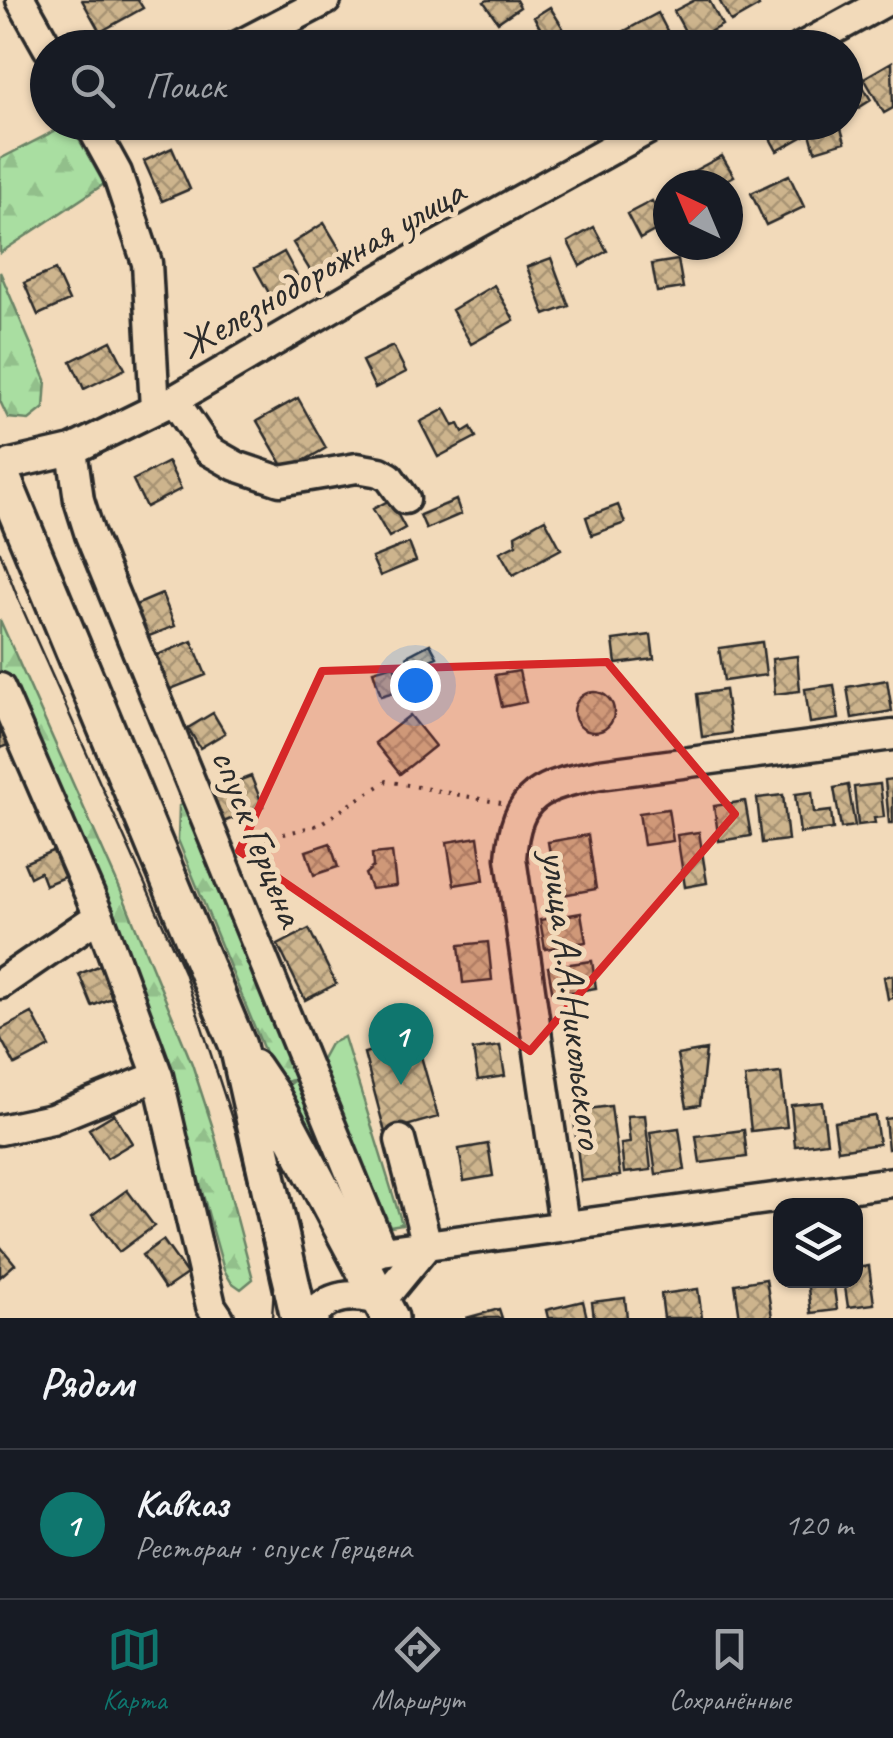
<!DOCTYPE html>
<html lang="ru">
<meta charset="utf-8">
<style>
:root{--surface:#171b24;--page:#242831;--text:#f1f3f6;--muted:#9ea1a6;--line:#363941;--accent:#0f766e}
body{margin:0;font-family:Caveat,sans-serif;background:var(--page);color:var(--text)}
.controls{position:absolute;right:30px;bottom:30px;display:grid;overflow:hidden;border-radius:20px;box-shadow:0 2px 8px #0004}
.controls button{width:90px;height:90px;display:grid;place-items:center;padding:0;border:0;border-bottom:2px solid var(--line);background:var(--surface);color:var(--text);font:50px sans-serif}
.compass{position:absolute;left:653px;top:170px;width:90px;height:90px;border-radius:50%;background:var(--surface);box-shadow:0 2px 8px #0004;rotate:316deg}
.you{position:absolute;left:415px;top:685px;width:35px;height:35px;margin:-25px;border:8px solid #fff;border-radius:50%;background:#1a73e8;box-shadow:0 0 0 15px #1a73e833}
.badge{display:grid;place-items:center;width:65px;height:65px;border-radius:50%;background:var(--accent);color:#fff;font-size:32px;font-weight:700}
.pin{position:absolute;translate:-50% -82px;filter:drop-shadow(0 2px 5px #0008)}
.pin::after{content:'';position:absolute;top:52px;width:35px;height:30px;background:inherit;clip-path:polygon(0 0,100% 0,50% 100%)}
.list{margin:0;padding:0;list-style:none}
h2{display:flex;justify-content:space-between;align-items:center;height:130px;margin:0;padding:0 40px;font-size:42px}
h2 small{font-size:32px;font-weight:400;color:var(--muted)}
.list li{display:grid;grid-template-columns:65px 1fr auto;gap:30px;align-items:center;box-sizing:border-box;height:150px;padding:0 40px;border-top:2px solid var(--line)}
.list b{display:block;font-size:38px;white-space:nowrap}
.list p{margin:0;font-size:32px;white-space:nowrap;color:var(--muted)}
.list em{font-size:32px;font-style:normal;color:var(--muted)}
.icon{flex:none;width:55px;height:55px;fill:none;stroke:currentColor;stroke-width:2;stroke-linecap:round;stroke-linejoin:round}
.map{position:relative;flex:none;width:893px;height:1318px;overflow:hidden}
.search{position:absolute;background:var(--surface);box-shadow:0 2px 8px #0004;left:30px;right:30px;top:30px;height:110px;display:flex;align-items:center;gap:25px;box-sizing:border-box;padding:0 35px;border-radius:55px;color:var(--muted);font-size:38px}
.sheet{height:280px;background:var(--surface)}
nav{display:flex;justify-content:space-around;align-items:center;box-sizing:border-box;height:140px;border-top:2px solid var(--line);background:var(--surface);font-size:28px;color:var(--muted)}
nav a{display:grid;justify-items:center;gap:5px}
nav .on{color:var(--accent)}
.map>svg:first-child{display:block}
</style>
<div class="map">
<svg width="893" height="1318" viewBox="0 0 893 1318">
<defs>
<pattern id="forest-firs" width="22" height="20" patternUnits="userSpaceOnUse" patternTransform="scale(2.5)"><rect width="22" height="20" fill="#a9dea1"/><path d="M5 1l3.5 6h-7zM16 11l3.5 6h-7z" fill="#92bf8b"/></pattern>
<pattern id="building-cross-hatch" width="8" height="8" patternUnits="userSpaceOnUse" patternTransform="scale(2.5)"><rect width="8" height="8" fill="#cdb48d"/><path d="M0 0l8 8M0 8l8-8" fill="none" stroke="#a79373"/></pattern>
</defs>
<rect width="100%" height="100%" fill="#f2daba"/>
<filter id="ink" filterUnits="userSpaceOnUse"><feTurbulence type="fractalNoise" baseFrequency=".01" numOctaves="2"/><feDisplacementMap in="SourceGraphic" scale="20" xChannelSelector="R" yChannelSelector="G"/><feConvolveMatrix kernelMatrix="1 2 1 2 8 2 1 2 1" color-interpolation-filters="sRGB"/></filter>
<g filter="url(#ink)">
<path fill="#a9dea1" stroke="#6a8466" stroke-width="2.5" d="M344 1037 402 1224 390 1226 319 1064 330 1044Z
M296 1060 367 1229 354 1234 288 1103 289 1084 296 1079Z"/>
<path fill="url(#forest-firs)" stroke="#6a8466" stroke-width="2.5" d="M70 123 104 184 0 253V159Z
M0 272 46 380 44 408 29 420 8 418 0 401Z
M0 620 120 889 192 1064 212 1125 253 1279 241 1289 231 1282 224 1270 166 1063 104 907 0 670Z
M187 802 296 1060V1079L282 1083 275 1077 178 840 179 806Z"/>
<path fill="url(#building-cross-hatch)" stroke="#2b2b2b" stroke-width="2.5" d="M82 0H138L143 8 100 32Z
M488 0H516L520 7 498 22 484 2Z
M695 0H709L722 25 691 42 674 11Z
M719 0H756L759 6 731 22Z
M550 7 563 28 546 38 534 17Z
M658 13 676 48H627L619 34Z
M892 62 893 108 884 113 864 78Z
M859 80 871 100 847 115 846 88Z
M780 122H797L804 136 777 151 766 131Z
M820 122H839L845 142 815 151 808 126Z
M172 148 190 189 162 201 144 161Z
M722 156 734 176 717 185H702L694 171Z
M789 175 804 207 766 225 751 193Z
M652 201 665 225 640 239 627 214Z
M324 223 344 256 313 275 293 243Z
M594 227 607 251 580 266 568 242Z
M284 252 303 287 274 302 255 268Z
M551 258 569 306 545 315 527 267Z
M678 260 683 288 657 292 652 264Z
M55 270 69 301 38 315 24 283Z
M494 285 514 320 471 344 452 310Z
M111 341 125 369 84 389 71 361Z
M393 346 406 372 375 388 362 361Z
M298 398 326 448 286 471 257 421Z
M445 409 454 426 459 424 463 432 471 427 476 437 438 457 420 422Z
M168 462 181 489 146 507 133 480Z
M390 500 405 528 389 537 373 509Z
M456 500 461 514 426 529 420 515Z
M618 505 625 523 592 535 586 517Z
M545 519 561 549 513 575 500 552 516 544 515 535Z
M409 543 416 561 380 576 372 558Z
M162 594 175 626 144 638 131 607Z
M651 635 654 659 616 664 613 640Z
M192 641 206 675 166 691 152 657Z
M762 642 766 675 724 681 719 648Z
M430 644 437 657 414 668 407 656Z
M797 656 800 691 775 694 772 659Z
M394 665 401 690 381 696 373 671Z
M519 671 526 702 502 707 495 675Z
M887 680 892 711 852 718 847 687Z
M834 685 839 719 810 723 805 689Z
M725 690 731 733 702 737 697 694Z
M574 712a20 20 0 1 1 40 0a20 20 0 1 1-40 0Z
M213 713 225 733 200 748 188 728Z
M410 715 435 746 400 774 375 743Z
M0 722 16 742 0 748Z
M251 776 263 806 221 823 209 792Z
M893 779V823H889L885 780Z
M880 784 884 817 874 818 875 823 858 825 854 787Z
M848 785 855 826 841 828 834 788Z
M812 792 814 813 831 811 833 829 800 833 795 794Z
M783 795 788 840 762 843 757 798Z
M745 801 751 836 719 841 714 806Z
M668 809 673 841 644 845 639 813Z
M699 832 707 883 685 887 677 835Z
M588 835 596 889 557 896 548 842Z
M478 837 484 880 454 885 447 842Z
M330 843 338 867 314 875 306 851Z
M59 848 69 875 45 885 40 872 30 877 24 863Z
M392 852 396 886 371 889 365 874 373 867 372 854Z
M581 913 586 942 545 949 540 920Z
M309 929 336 984 305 1000 278 945Z
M488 942 492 980 463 983 459 945Z
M592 961 596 988 553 995 548 967Z
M101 965 114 997 92 1006 79 974Z
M893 975V998L888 999 884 977Z
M32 1013 50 1047 15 1065 0 1037V1030Z
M416 1038 438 1117 385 1132 364 1053Z
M500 1046 505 1076 478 1080 473 1050Z
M706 1050 700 1105 687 1107 677 1055Z
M781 1073 787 1127 751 1131 745 1077Z
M822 1102 827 1142 795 1146 791 1105Z
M611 1106 620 1176 581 1181 573 1111Z
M114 1114 132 1143 107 1158 89 1129Z
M645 1115 651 1170 624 1173 621 1144 630 1143 627 1116Z
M875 1116 879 1144 838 1150 834 1122Z
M893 1118V1148L888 1149 885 1119Z
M679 1128 685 1170 656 1174 650 1132Z
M744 1130 747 1157 700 1163 696 1136Z
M488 1144 493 1176 464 1181 459 1149Z
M127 1190 154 1226 119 1252 92 1215Z
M163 1240 187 1274 165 1289 142 1255Z
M0 1246 15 1264 0 1277Z
M869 1266 874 1304 848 1307 844 1280H856V1268Z
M766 1279 772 1317 740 1318 735 1284Z
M807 1280H833L837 1310 811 1313Z
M698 1289 702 1318H664L661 1294Z
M625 1298 627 1318H594L592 1302Z
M583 1301 587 1318H548L546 1310Z
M499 1309 502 1318H466Z"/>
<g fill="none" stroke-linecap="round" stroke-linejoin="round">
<defs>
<path id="minor" d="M21 0 48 48
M234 48 326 0
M800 48 888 0
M89 122 117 173 147 263 155 409
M174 400 208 450 236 466 280 481 357 468 380 472 389 477 405 499
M72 450 79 500 90 535 382 1251
M11 464 72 450 174 400 435 247 661 122
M0 688 99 916 158 1076 211 1306 219 1318
M0 984 99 916
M0 1130 52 1119 158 1076
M564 1225 511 858C516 792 541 786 600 774L893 735
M365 1258 382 1251 893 1182
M312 1318C328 1293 355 1293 381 1301L427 1245 400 1140"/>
<path id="major" d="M0 472 238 1046 299 1318
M253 1068 272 1096 390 1318"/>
</defs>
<use href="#minor" stroke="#2b2b2b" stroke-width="35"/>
<use href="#major" stroke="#2b2b2b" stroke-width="42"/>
<path stroke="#2b2b2b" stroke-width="4" stroke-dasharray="2.5 8" stroke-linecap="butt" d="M243 845 318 825 387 781 501 803"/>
<use href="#minor" stroke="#f2daba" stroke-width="28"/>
<use href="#major" stroke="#f2daba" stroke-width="35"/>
<path stroke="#2b2b2b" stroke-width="2.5" d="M0 552 19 601 184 972 235 1128 274 1287 272 1318"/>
</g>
</g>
<path fill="#d62828" fill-opacity="0.2" stroke="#d62828" stroke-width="8" stroke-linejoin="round" d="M607 662 735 814 530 1051 239 851 322 671Z"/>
<g text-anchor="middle" stroke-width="10" stroke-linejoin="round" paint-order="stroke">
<g font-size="40" fill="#2b2b2b" stroke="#f2daba">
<text transform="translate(321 268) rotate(-30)" y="14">Железнодорожная улица</text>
<text transform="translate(259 837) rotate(68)" y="14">спуск Герцена</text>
<text transform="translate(574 999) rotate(83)" y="14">улица А.А.Никольского</text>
</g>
</g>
</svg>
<div class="controls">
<button><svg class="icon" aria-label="layers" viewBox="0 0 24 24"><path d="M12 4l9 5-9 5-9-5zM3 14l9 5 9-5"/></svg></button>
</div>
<svg class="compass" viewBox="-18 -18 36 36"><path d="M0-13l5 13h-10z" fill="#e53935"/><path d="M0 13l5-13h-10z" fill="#9ea1a6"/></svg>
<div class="you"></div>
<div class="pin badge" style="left:401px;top:1085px">1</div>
<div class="search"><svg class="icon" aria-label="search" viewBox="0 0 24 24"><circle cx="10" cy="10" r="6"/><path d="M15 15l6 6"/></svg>Поиск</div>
</div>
<section class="sheet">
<h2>Рядом<small></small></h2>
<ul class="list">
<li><span class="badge">1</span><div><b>Кавказ</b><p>Ресторан · спуск Герцена</p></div><em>120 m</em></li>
</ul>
</section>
<nav>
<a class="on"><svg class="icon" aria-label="map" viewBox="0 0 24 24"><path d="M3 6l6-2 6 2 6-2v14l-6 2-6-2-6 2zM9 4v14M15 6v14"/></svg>Карта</a>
<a><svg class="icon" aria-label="directions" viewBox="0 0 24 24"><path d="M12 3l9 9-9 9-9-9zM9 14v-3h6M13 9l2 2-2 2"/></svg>Маршрут</a>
<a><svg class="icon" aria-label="saved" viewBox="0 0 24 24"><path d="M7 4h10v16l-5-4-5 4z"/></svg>Сохранённые</a>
</nav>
